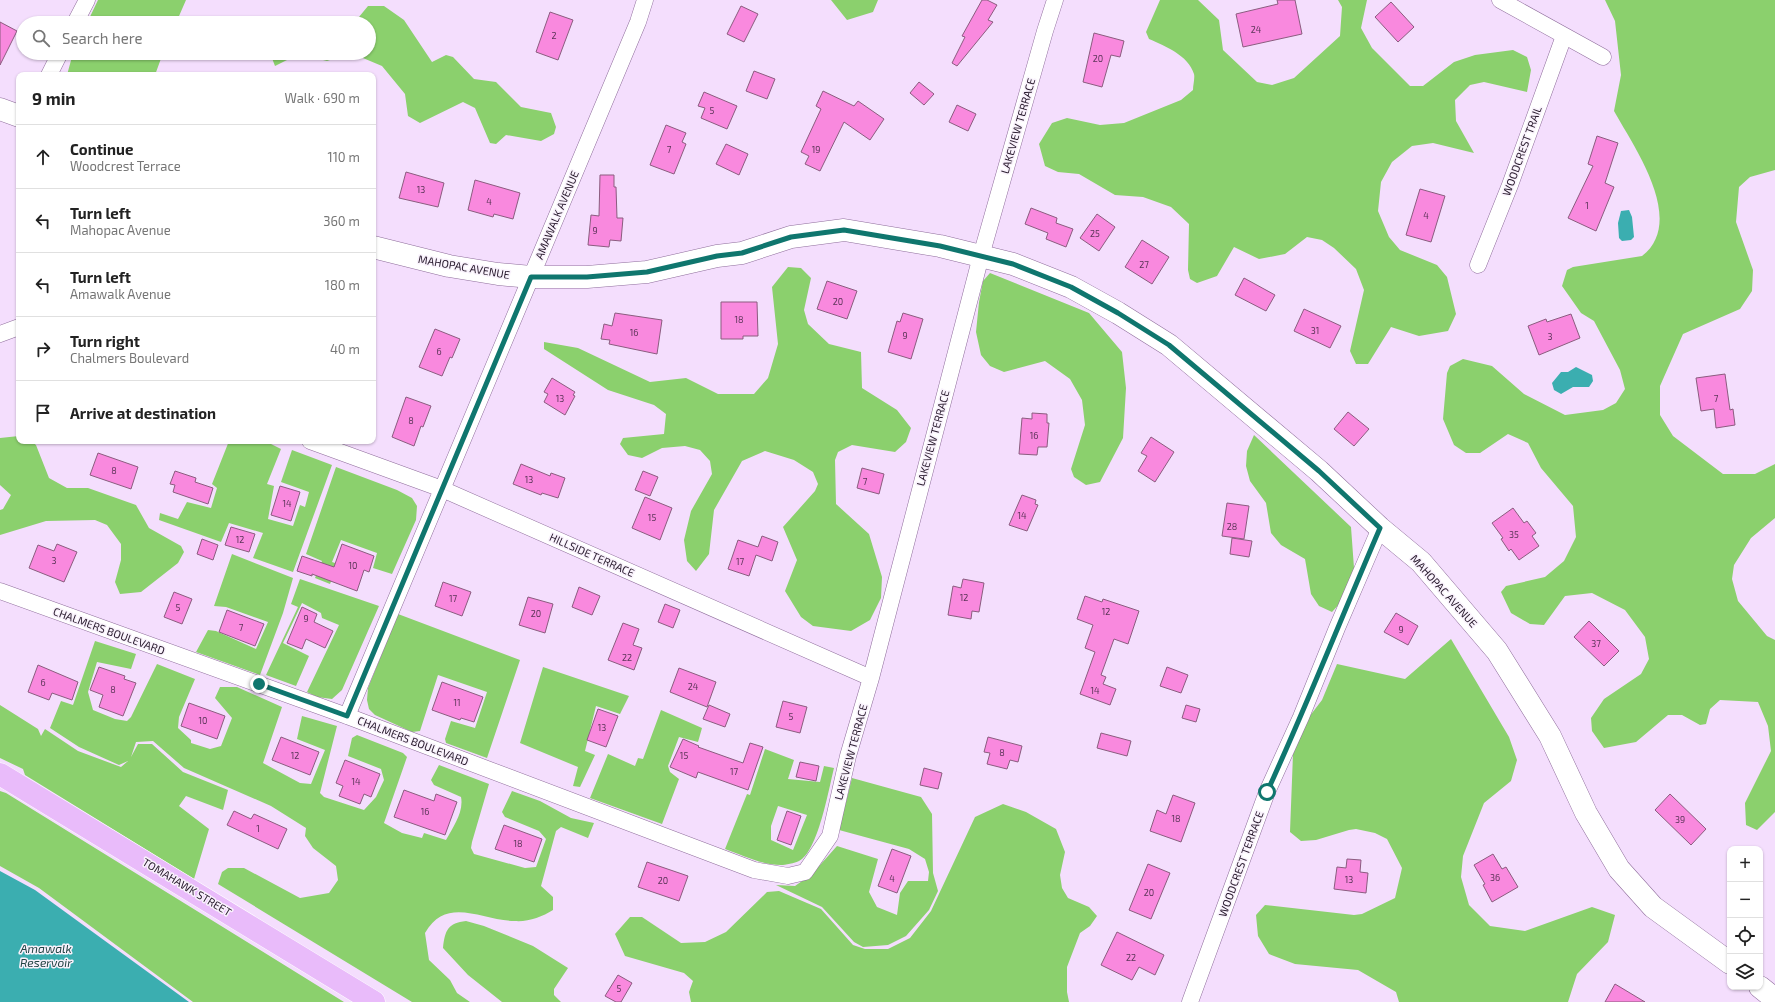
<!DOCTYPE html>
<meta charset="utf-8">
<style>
:root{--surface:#fff;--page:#f6f6f6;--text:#222;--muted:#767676;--line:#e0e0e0}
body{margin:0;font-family:"Exo 2",sans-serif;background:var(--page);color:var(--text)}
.controls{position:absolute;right:12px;bottom:12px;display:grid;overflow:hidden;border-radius:8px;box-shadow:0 1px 3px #0004}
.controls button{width:36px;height:36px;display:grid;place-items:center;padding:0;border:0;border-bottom:1px solid var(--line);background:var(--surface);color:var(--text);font:20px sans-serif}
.stop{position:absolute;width:12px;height:12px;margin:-9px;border:3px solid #0f766e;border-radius:50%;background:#fff}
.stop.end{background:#0f766e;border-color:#fff;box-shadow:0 1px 4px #0008}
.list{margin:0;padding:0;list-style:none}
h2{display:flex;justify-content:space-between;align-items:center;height:52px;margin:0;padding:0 16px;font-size:17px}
h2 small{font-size:13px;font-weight:400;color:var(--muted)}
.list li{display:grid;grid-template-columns:26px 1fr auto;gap:12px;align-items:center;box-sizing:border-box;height:64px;padding:0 16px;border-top:1px solid var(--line)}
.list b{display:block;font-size:15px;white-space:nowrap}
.list p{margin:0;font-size:13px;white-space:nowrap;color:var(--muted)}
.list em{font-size:13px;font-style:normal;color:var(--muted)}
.icon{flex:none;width:22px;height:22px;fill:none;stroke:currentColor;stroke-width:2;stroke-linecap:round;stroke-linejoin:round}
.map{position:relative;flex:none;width:1775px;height:1002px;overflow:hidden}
.search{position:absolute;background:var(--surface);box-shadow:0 1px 3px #0004;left:16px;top:16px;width:360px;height:44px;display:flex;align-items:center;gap:10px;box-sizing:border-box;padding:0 14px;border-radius:22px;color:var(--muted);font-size:15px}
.panel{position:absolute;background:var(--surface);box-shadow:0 1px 3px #0004;left:16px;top:72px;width:360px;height:372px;border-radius:8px}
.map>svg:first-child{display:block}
</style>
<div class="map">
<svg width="1775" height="1002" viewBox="0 0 1775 1002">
<rect width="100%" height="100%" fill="#f4defd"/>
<path fill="#8bd06d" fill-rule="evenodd" d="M98 0H186L176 23H87Z
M831 0H878L873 12 847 20Z
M1160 0H1198L1219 20 1223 50 1257 82 1272 85 1294 78 1340 36 1342 7 1338 0H1367L1361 28 1372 48 1410 86H1423L1454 62 1475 55 1513 50 1527 57 1531 70 1527 92 1484 82 1470 85 1455 100 1456 121 1474 153 1433 143 1412 146 1392 162 1381 182 1378 211 1389 237 1400 250 1437 265 1447 277 1456 314 1448 331 1419 336 1391 327 1368 364H1356L1350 351 1364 290 1356 269 1334 248 1322 240 1307 237 1285 254 1259 259 1234 247 1217 276 1197 283 1190 279 1188 270 1189 224 1171 207 1143 197 1115 195 1079 174 1058 172 1045 166 1039 144 1052 123 1067 118 1100 125 1124 123 1181 100 1193 90C1193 85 1195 78 1194 74 1188 55 1165 46 1149 39L1146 32Z
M1605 0H1775V170L1750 177 1739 187 1736 222 1753 270 1752 291 1740 309 1683 334 1660 386V415L1673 436 1723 474H1755L1775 464V518L1751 538 1734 565 1732 579 1738 601 1767 636 1775 640V812L1757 830 1746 825 1745 803 1771 751 1768 726 1758 702 1720 700 1710 709 1706 724 1700 725 1682 715H1668L1636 742 1604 748 1592 731 1591 718 1604 699 1641 674 1649 659 1645 637 1625 610 1592 593 1565 596 1544 625 1530 624 1511 613 1501 592 1506 586 1545 577 1564 561 1576 537 1573 506 1541 468 1528 443 1508 434 1480 453H1466L1454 445 1443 419 1447 373 1450 366 1463 359 1492 366 1524 394 1565 415 1603 410 1616 403 1625 389 1620 370 1594 321 1581 313 1562 286 1567 270 1573 267 1642 256C1687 221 1634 147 1614 111L1621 75 1615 21Z
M368 6H384L404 20 432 62 446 55 453 57 474 79 496 82 521 107 551 113 556 127 554 134 541 141 506 135 496 144 490 143 475 108 463 102 420 123 408 116 405 94 382 66 351 53 327 61 299 54 275 66 270 53H369V23H354Z
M290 17 312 23H287Z
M73 53H163L155 75H67Z
M788 267 801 268 811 278 804 310 808 324 829 344 861 352 862 388 897 410 911 428 906 442 895 452 852 445 838 452 835 460 836 504 869 534 882 577 881 598 870 620 851 631 813 626 801 617 785 591 797 560 783 527 815 491 818 484 813 472 794 460 765 451 742 461 714 510 709 554 696 571 687 561 684 540 691 511 712 474 710 461 700 450 685 446 662 448 642 458 628 455 620 444 623 438 664 434 666 414 654 405 608 390 544 349V342L578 348 650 382 686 378 718 394H754L768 378 778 344 772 287Z
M990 273 1089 313 1122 352 1126 388 1123 438 1100 482 1086 485 1074 477 1071 469 1085 425 1082 400 1070 379 1045 361 1004 372 990 366 981 355 976 332 979 302 983 281Z
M1254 435 1351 527 1354 568 1341 602 1332 612 1319 606 1311 594 1305 559 1281 545 1271 533 1266 503 1250 481 1246 466 1247 451Z
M19 436V441H31L36 445 49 478 67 488H88L136 505 149 528 181 546 184 552 178 563 141 592 120 594 115 582 121 560V544L107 525 95 520 46 521 0 535V510L3 509 11 495 0 485V438Z
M229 441H265L281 449 267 484 274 486 268 519 293 526 300 505 305 507 309 492 281 482 292 450 332 465 293 572 253 558 263 533 229 523 221 542 159 520 160 513 178 519 187 502 211 508 217 488 212 484Z
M336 467 397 490 412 498 417 506 416 520 392 574 373 568 377 553 341 540 332 562 338 564 330 584 315 578 322 561 306 554Z
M232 554 293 578 283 613 260 675 196 652 208 630 216 631 256 649 268 622 226 607 214 606Z
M300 579 379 606 342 690 332 699 317 697 307 692 339 625 322 618 321 613 302 603 283 643 309 656 296 686 266 675 298 607 291 604Z
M398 614 520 660 487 758 446 743 445 739 451 721 475 728 487 692 438 675 420 731 412 732 375 715 369 709 367 700 368 688Z
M1451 639 1509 737 1517 760 1511 781 1484 803 1463 856 1461 877 1469 905 1490 926 1525 931 1592 907 1615 915 1608 942 1577 974 1568 1002H1399L1396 992 1358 970 1295 964 1269 954 1258 936 1256 915 1265 905 1354 915 1362 914 1395 898 1402 868 1387 839 1375 833 1356 829 1349 830 1316 840 1301 841 1290 832 1293 754 1309 717 1322 700 1337 664 1405 679Z
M95 641 136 654 131 669 97 662 88 692 93 710 115 719 127 721 131 717 157 664 195 679 179 717 178 728 191 740V743L210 749 221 746 232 718 215 698 220 687H237L282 707 263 763 300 783 311 784 325 750 297 739 302 716 337 726 320 793 324 797 364 810 376 797 384 780 381 769 348 756 352 738 357 735 403 753 407 757 384 823 402 833 422 838 424 833 446 840C453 827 464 812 461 797L434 785 431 780 439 765 489 784 472 842 471 848 474 854 525 868 536 867 546 839 539 831 505 817 502 812 512 791 540 801 571 818 594 823 588 838 561 827 556 831 541 886 553 897V910C542 917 528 922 515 921 482 921 447 895 425 933L429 960 450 980 457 993 470 1002H412L218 884 222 872 228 868H244L300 898 329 893 338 880 336 866 313 848 305 836 306 828 271 806 184 768 153 741 136 742 131 757 138 744H152L183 772 228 790 223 810 186 796 179 806 209 829 194 879 25 775 23 769 0 758V705L38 729 41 736 45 729 78 751 121 767 128 761 119 765 79 747 50 728 61 701 73 705Z
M543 667 629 696 620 714 596 706 585 751 595 755 580 787 573 786 578 767 520 743Z
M661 710 702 728 698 742 679 737 668 766 670 772 679 779 662 824 590 798 608 754 635 766 638 758 643 759Z
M765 749 794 760 788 779 820 782 824 766 834 768C829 788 818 852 799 861 795 863 785 865 781 865 762 865 742 855 725 849L747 794 750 795ZM778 806 807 815 793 850 771 840V826Z
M852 778 921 797 932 814 933 873 938 891 929 910 906 936 888 945 863 947 854 942 822 907 776 885 795 886 812 874 837 846 878 859 869 892 877 907 897 915 900 893 908 881H928L929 872 925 859 909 849 839 830Z
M0 791 6 793 344 1002H193L39 888 0 866Z
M1003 804 1026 812 1056 829 1065 852 1060 875 1062 888 1068 898 1089 907 1097 916 1090 926 1080 933 1067 967V992L1069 1002H691L689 992 693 981 684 973 625 956 615 934 630 917H642L681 943 705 942 726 932 767 892 779 891 821 909 853 945 865 949H888L910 938 931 911 975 817Z
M466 921 484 926 533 946 568 968 554 989V995L561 1002H502L468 975 443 948C445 930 448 923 466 921Z"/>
<path fill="#3baeb0" d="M1629 210 1632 217 1634 237 1631 240 1622 241 1619 238 1618 223 1621 211Z
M1576 367 1592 375 1593 381 1589 387H1573L1561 394 1554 390 1552 383 1561 372H1568Z
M0 871 35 890 189 1002H0Z"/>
<path fill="#f989de" stroke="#8b5c7f" d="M982 0H987L997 5 988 20 993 22 957 66 952 63 965 37 962 36Z
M1277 0H1295L1302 34 1243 47 1236 14 1278 4Z
M1391 2 1414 27 1398 42 1375 17Z
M741 6 758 14 744 42 727 34Z
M550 12 573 20 558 60 536 52Z
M0 22 17 31 0 65Z
M1094 33 1124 41 1120 57 1111 55 1102 87 1083 82Z
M754 71 775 79 767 99 746 91Z
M919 82 934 94 924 105 910 93Z
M823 91 854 106 858 101 884 119 870 140 844 122 820 171 805 164 809 156 801 152 821 109 816 106Z
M704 92 737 106 727 129 701 118 705 108 698 106Z
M957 105 976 114 968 131 949 122Z
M666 125 686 133 682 142 686 144 674 174 650 165Z
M1597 136 1618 143 1605 183 1614 187 1596 231 1568 218 1593 166 1588 164Z
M726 144 748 154 739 175 716 164Z
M406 172 444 183 438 207 399 198Z
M600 175H614V187H616L617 218H623L621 241 610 240 609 247 588 245 591 215 599 216Z
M475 180 520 193 513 219 494 214 493 217 468 210Z
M1420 189 1445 196 1431 242 1406 235Z
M1031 208 1057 218 1056 223 1073 229 1066 247 1046 239 1048 233 1025 224Z
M1097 214 1115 227 1099 251 1080 238Z
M1142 240 1169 257 1152 284 1125 267Z
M1244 278 1275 295 1266 311 1235 295Z
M827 281 857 291 847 319 817 309Z
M721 302H757L758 336H743V339H721Z
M1304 309 1341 326 1330 348 1294 331Z
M615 313 662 320 657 354 609 344 610 340 601 339 604 324 612 326Z
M903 313 923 319 911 359 888 352 897 321 900 322Z
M1571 314 1580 338 1539 355 1528 326 1546 319 1547 322Z
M435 329 460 339 452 358 450 357 442 376 419 367Z
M1725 374 1730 410 1733 409 1735 425 1716 428 1714 409 1701 411 1696 378Z
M552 378 575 392 573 395 575 396 565 415 544 402 548 394 544 392Z
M406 397 431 406 423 427 421 426 414 446 392 437Z
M1348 412 1369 429 1354 446 1334 429Z
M1032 413 1047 414V423H1049L1047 447H1038L1037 455 1019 454 1022 418 1032 419Z
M1151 437 1174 452 1155 482 1138 471 1147 456 1141 453Z
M98 453 138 467 131 489 90 475Z
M521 464 550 476 551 473 565 478 558 498 542 493 541 495 513 484Z
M862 468 884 474 879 494 857 488Z
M175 471 196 478 195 482 213 488 208 504 173 492 175 485 170 484Z
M643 471 658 477 650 496 635 490Z
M280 486 300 492 291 521 271 515Z
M1022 495 1036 500 1035 504 1038 505 1027 531 1009 525Z
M645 497 672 508 660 540 632 528Z
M1227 503 1249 506 1244 539 1222 536Z
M1513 508 1524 523 1527 521 1536 533 1532 536 1539 546 1519 560 1511 549 1509 551 1501 539 1503 538 1492 523Z
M231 527 255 534 249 552 225 545Z
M762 536 778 542 772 561 756 555 749 576 728 569 738 540 758 547Z
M1232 538 1252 541 1249 557 1230 554Z
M202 539 218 545 213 560 197 554Z
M57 544 77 552 64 582 29 568 38 545 54 551Z
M342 544 374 556 369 572 364 570 357 591 312 574V576L297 571 302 556 334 567Z
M963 579 984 583 979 612 972 611 971 619 948 615 953 586 961 588Z
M443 582 471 592 462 616 435 606Z
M579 587 600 596 592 615 572 607Z
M174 592 192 599 182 624 164 617Z
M1085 596 1102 602 1103 599 1139 611 1128 644 1114 639 1101 675 1106 677 1103 684 1116 689 1110 705 1080 694 1095 652 1085 648 1093 625 1077 619Z
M528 597 553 604 545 633 519 625Z
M665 604 680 610 673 628 658 622Z
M302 607 317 614 314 622 333 631 325 648 306 639 302 649 287 643Z
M227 610 264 624 255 646 219 632Z
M1396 613 1418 626 1408 645 1384 632Z
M1589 621 1619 651 1604 666 1574 637Z
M623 623 639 629 633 645 642 648 634 670 608 660Z
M38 665 78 682 72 700 52 693 49 700 28 692Z
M99 667 125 676 124 679 136 683 123 716 99 707 103 695 90 690Z
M1167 667 1188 675 1181 693 1160 686Z
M679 668 716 682 707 707 670 692Z
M442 682 483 697 474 722 461 718 460 720 432 710Z
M783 701 807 707 800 733 776 727Z
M189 703 225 716 217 739 181 726Z
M709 705 730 714 725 727 703 719Z
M1186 705 1200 709 1196 722 1182 718Z
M598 709 618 716 606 747 587 740Z
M1101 733 1131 741 1127 756 1097 748Z
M281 737 319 752 310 775 272 760Z
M988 737 1022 746 1018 762 1010 760 1007 769 987 764 990 753 984 752Z
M683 739 699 746 698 747 743 763 750 743 763 747 748 790 698 772 696 778 670 767Z
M345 760 380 774 371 797 364 794 360 804 339 796 343 786 336 783Z
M800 762 819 766 816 781 796 777Z
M924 768 942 773 938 789 920 785Z
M404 790 434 801 436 794 457 802 445 835 394 817Z
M1670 794 1706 829 1691 845 1655 810Z
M1173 795 1195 803 1181 842 1150 831 1157 810 1166 814Z
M234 811 251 819 254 814 287 829 278 849 227 825Z
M787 811 801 816 791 845 777 840Z
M504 825 542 839 534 862 495 849Z
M892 849 911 856 897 893 878 886Z
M1493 854 1502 869 1506 867 1518 887 1492 902 1483 885 1485 884 1474 865Z
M1347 859 1361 860 1360 872 1368 873 1366 893 1334 889 1337 867 1346 868Z
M647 862 688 876 679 901 638 887Z
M1148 864 1170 873 1151 919 1129 910Z
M1117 932 1164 955 1155 975 1139 967 1132 980 1101 965Z
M618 975 632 983 621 1002H616L605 996Z
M1615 984 1645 1002H1605Z"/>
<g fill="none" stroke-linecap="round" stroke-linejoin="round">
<defs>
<path id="street" d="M1500 0 1603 57
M75 23 87 0
M49 75 60 53
M1478 265 1510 185 1564 36
M0 334 19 327
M310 441 442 489 871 678
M0 591 347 716 754 870 788 876 805 872 830 836 848 756 871 678 981 256 1045 31 1055 0
M347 716 638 22 645 0
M1190 1002 1267 792 1301 717 1337 628 1380 528"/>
<path id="secondary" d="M0 109 19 116
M373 247 449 266 498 274 531 277H587L647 272 717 256 742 253 791 237 844 230 940 246 1013 264 1071 287 1118 313 1169 345 1319 471 1380 528 1421 562 1497 651 1550 736 1586 813 1619 869 1653 907 1730 963
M1760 987 1775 999"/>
<path id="primary" d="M0 774 374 1002"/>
</defs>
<use href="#street" stroke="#8f6e9c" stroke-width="17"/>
<use href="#secondary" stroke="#8f6e9c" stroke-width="23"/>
<use href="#primary" stroke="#fff" stroke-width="23"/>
<use href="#street" stroke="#fff" stroke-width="16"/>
<use href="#secondary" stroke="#fff" stroke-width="22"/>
<use href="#primary" stroke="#e9bbfa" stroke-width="22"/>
</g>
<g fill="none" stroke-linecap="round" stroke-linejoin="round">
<path stroke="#0f766e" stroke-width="5" d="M259 684 347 716 531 277H587L647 272 717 256 742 253 791 237 844 230 940 246 1013 264 1071 287 1118 313 1169 345 1319 471 1380 528C1342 616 1307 705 1267 792"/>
</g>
<g text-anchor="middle" stroke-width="3" stroke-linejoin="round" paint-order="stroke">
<g font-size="9" fill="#5b3458">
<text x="1256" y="33">24</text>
<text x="554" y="39">2</text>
<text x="1098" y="62">20</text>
<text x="712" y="114">5</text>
<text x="669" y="153">7</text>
<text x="816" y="153">19</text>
<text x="421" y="193">13</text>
<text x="489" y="205">4</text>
<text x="1587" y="209">1</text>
<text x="1426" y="219">4</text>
<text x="595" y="234">9</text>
<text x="1095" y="237">25</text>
<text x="1144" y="268">27</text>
<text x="838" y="305">20</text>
<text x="739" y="323">18</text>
<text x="1315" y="334">31</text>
<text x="634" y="336">16</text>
<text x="905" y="339">9</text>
<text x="1550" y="340">3</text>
<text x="439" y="355">6</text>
<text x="560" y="402">13</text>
<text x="1716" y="402">7</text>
<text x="411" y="424">8</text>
<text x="1034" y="439">16</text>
<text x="114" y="474">8</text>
<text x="529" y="483">13</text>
<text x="865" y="485">7</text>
<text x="287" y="507">14</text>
<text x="1022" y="519">14</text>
<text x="652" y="521">15</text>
<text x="1232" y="530">28</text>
<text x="1514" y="538">35</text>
<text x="240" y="543">12</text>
<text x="54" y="564">3</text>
<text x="740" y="565">17</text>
<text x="353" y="569">10</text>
<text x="964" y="601">12</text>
<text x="453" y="602">17</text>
<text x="178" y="611">5</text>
<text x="1106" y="615">12</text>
<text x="536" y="617">20</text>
<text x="306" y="622">9</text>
<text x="241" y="631">7</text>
<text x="1401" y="633">9</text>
<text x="1596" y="647">37</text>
<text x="627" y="661">22</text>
<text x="43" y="686">6</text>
<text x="693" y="690">24</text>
<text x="113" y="693">8</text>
<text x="1095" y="694">14</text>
<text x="457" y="706">11</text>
<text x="791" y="720">5</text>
<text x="203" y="724">10</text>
<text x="602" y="731">13</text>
<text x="1002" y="756">8</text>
<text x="295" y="759">12</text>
<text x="684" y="759">15</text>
<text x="734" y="775">17</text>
<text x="356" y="785">14</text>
<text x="425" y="815">16</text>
<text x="1176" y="822">18</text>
<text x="1680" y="823">39</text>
<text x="258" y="832">1</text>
<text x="518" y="847">18</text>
<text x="1495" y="881">36</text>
<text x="892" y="882">4</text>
<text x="1349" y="883">13</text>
<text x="663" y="884">20</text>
<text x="1149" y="896">20</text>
<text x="1131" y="961">22</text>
<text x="619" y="992">5</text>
</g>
<g font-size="11" fill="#26182b" stroke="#f9f2fc">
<text transform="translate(1018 126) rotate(-74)" y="4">LAKEVIEW TERRACE</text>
<text transform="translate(1522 151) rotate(-70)" y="4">WOODCREST TRAIL</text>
<text transform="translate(557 215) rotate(-67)" y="4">AMAWALK AVENUE</text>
<text transform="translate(464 267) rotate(10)" y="4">MAHOPAC AVENUE</text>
<text transform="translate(933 438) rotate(-75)" y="4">LAKEVIEW TERRACE</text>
<text transform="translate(592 555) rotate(24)" y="4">HILLSIDE TERRACE</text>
<text transform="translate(1444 591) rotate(48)" y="4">MAHOPAC AVENUE</text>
<text transform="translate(109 631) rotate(20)" y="4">CHALMERS BOULEVARD</text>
<text transform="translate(413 741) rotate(21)" y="4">CHALMERS BOULEVARD</text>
<text transform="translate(851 752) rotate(-75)" y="4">LAKEVIEW TERRACE</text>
<text transform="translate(1241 864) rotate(-70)" y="4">WOODCREST TERRACE</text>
<text transform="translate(187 887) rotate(31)" y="4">TOMAHAWK STREET</text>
</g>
<g font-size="12" font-style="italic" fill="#244" stroke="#f9f2fc">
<text x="46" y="953">Amawalk<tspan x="46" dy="14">Reservoir</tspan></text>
</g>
</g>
</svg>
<div class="controls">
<button>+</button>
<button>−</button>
<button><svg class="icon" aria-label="locate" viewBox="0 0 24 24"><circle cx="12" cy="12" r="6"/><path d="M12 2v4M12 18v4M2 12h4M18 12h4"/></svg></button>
<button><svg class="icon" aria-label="layers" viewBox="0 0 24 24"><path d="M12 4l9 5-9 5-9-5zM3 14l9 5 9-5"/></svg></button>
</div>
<div class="stop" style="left:1267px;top:792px"></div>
<div class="stop end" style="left:259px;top:684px"></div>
<div class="search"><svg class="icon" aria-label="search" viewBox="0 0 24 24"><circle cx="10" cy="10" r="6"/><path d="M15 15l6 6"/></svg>Search here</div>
<section class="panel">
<h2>9 min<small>Walk · 690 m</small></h2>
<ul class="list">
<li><svg class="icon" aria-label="ahead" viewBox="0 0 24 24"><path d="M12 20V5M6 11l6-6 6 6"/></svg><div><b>Continue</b><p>Woodcrest Terrace</p></div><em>110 m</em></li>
<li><svg class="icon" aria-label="left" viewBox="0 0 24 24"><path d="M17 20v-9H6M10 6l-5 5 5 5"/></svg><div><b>Turn left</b><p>Mahopac Avenue</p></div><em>360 m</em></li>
<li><svg class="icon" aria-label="left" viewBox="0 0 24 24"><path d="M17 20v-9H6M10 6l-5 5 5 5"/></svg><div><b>Turn left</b><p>Amawalk Avenue</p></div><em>180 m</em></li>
<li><svg class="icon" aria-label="right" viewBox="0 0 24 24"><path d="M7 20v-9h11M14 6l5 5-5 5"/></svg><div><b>Turn right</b><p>Chalmers Boulevard</p></div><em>40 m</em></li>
<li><svg class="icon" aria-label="arrive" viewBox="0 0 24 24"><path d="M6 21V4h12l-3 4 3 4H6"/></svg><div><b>Arrive at destination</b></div></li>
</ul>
</section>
</div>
